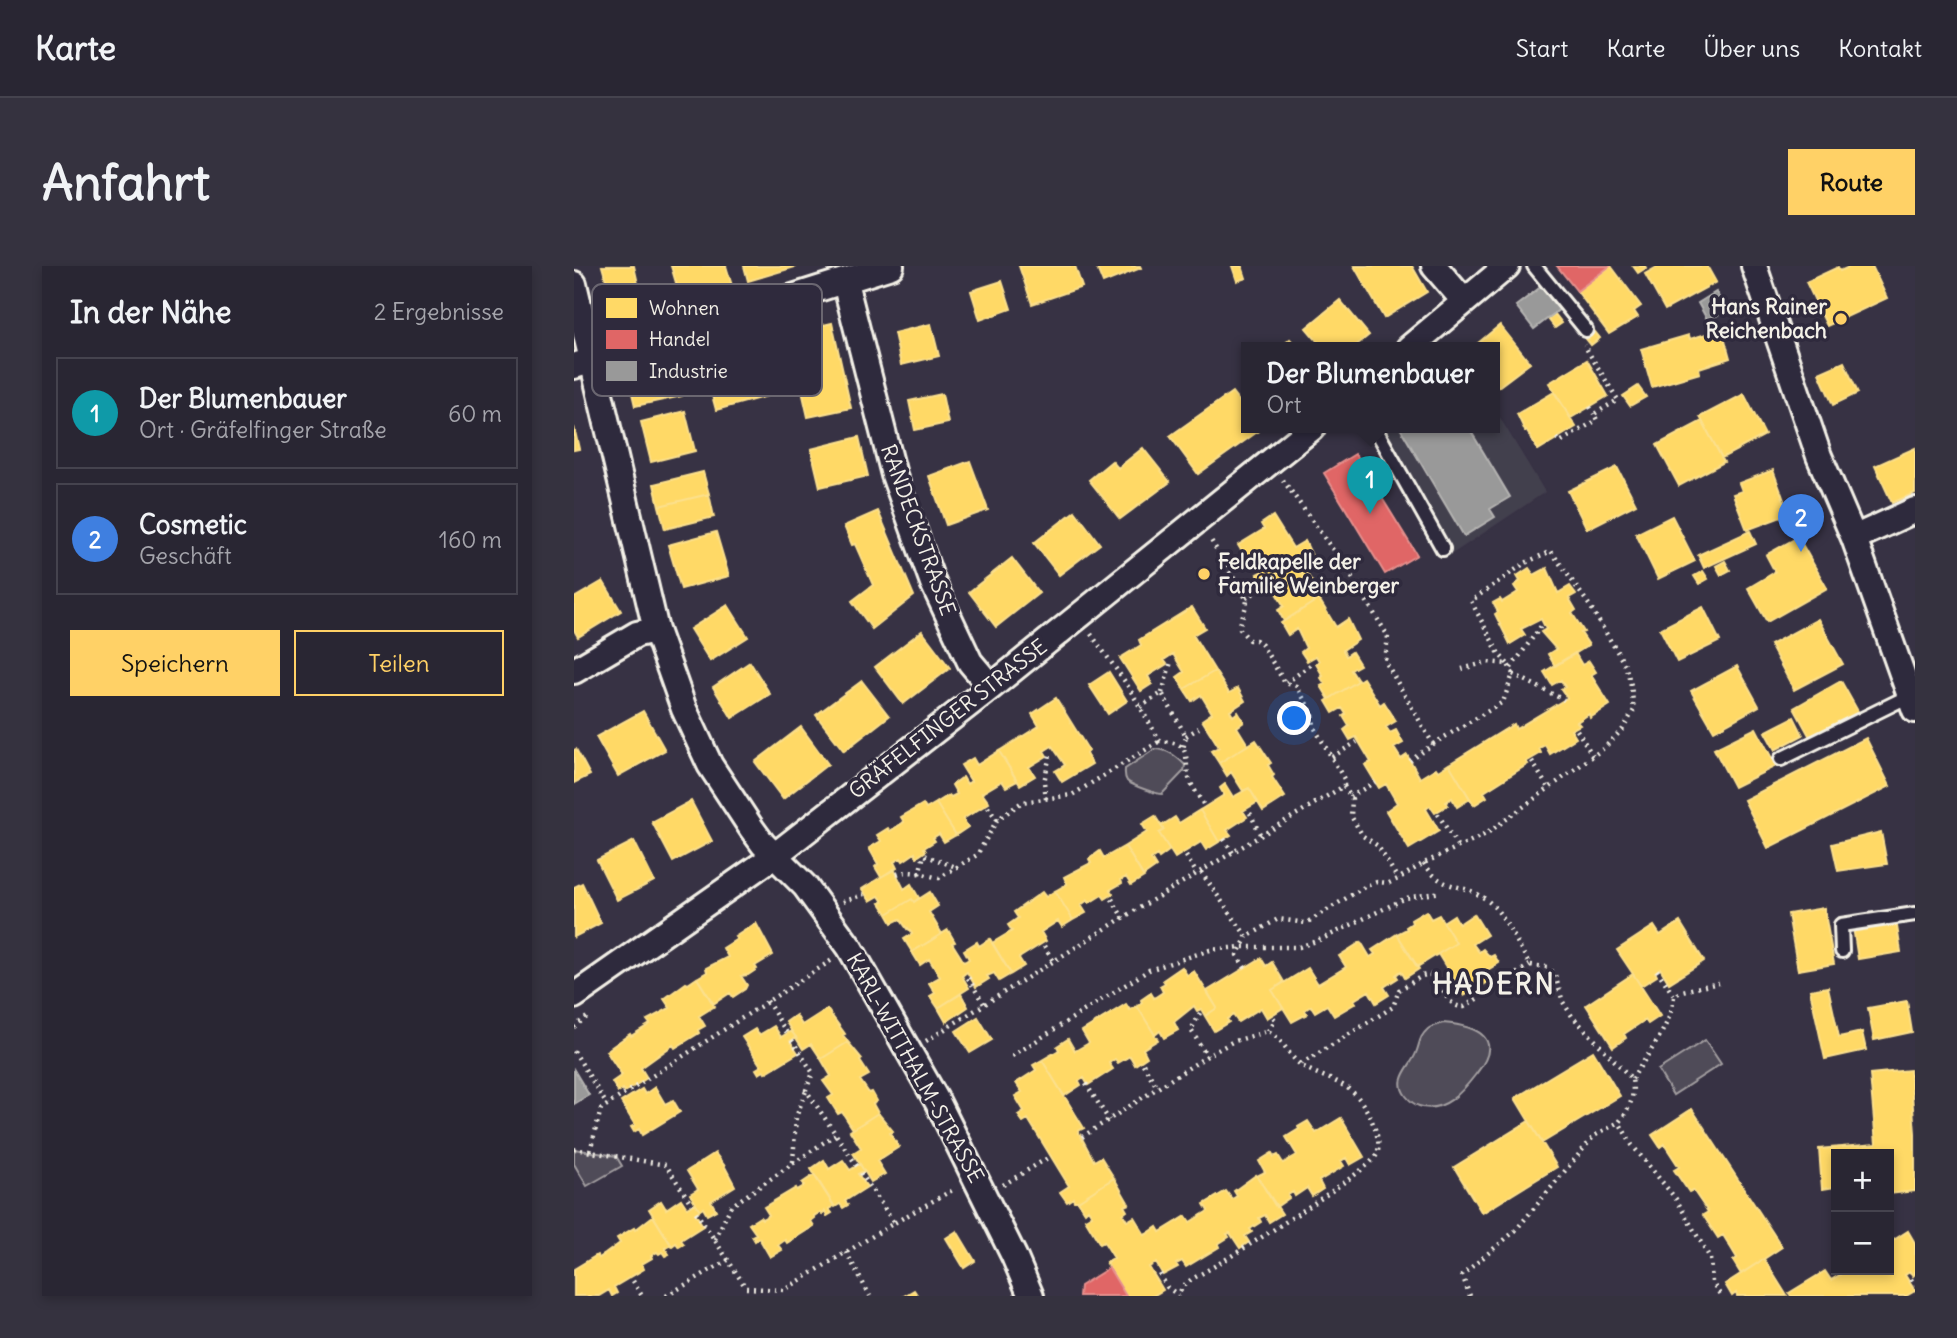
<!DOCTYPE html>
<html lang="de">
<meta charset="utf-8">
<style>
:root{--surface:#292633;--page:#35323f;--text:#f1f3f6;--muted:#a5a5ac;--line:#45434e;--accent:#ffd166}
body{margin:0;font-family:Delius,sans-serif;background:var(--page);color:var(--text)}
.controls{position:absolute;right:21px;bottom:21px;display:grid;overflow:hidden;border-radius:0px;box-shadow:0 4px 10px #0003}
.controls button{width:63px;height:63px;display:grid;place-items:center;padding:0;border:0;border-bottom:2px solid var(--line);background:var(--surface);color:var(--text);font:35px sans-serif}
.you{position:absolute;left:721px;top:453px;width:24px;height:24px;margin:-18px;border:5px solid #fff;border-radius:50%;background:#1a73e8;box-shadow:0 0 0 10px #1a73e833}
.badge{display:grid;place-items:center;width:46px;height:46px;border-radius:50%;background:var(--accent);color:#fff;font-size:23px;font-weight:700}
.pin{position:absolute;translate:-50% -58px;filter:drop-shadow(0 2px 4px #0008)}
.pin::after{content:'';position:absolute;top:37px;width:24px;height:21px;background:inherit;clip-path:polygon(0 0,100% 0,50% 100%)}
.popup{position:absolute;left:667px;top:76px;width:259px;height:91px;box-sizing:border-box;display:grid;place-content:center;border-radius:0px;background:var(--surface);filter:drop-shadow(0 2px 5px #0005);font-size:23px;white-space:nowrap;color:var(--muted)}
.popup b{font-size:26px;color:var(--text)}
.popup::after{content:'';position:absolute;left:50%;top:100%;margin-left:-14px;border:14px solid transparent;border-top-color:var(--surface)}
.list{margin:0;padding:0;list-style:none}
h2{display:flex;justify-content:space-between;align-items:center;height:91px;margin:0;padding:0 28px;font-size:30px}
h2 small{font-size:23px;font-weight:400;color:var(--muted)}
.list li{display:grid;grid-template-columns:46px 1fr auto;gap:21px;align-items:center;box-sizing:border-box;height:112px;margin:0 14px 14px;padding:0 14px;border:2px solid var(--line);border-radius:0px}
.list b{display:block;font-size:26px;white-space:nowrap}
.list p{margin:0;font-size:23px;white-space:nowrap;color:var(--muted)}
.list em{font-size:23px;font-style:normal;color:var(--muted)}
.actions{display:flex;gap:14px;padding:21px 28px}
.actions a{flex:1;padding:16px 0;border:2px solid var(--accent);border-radius:0px;text-align:center;font-size:24px;color:var(--accent)}
.actions .main{background:var(--accent);color:#111}
.map{position:relative;flex:none;width:1341px;height:1030px;overflow:hidden;border-radius:0px}
header{display:flex;align-items:center;gap:42px;box-sizing:border-box;height:98px;padding:0 35px;background:var(--surface);border-bottom:2px solid var(--line)}
header strong{font-size:33px}
nav{display:flex;gap:38px;margin-inline-start:auto;font-size:24px}
.intro{display:flex;align-items:center;justify-content:space-between;box-sizing:border-box;height:168px;padding:0 42px}
h1{margin:0;font-size:49px}
.button{padding:18px 32px;border-radius:0px;background:var(--accent);color:#111;font-size:24px;font-weight:700}
main{display:flex;gap:42px;padding:0 42px}
aside{flex:1;background:var(--surface);border-radius:0px;box-shadow:0 4px 10px #0003}
.map>svg:first-child{display:block}
</style>
<header>
<strong>Karte</strong>
<nav><a>Start</a><a>Karte</a><a>Über uns</a><a>Kontakt</a></nav>
</header>
<div class="intro"><h1>Anfahrt</h1><a class="button">Route</a></div>
<main>
<aside>
<h2>In der Nähe<small>2 Ergebnisse</small></h2>
<ul class="list">
<li><span class="badge" style="background:#0f9aa8">1</span><div><b>Der Blumenbauer</b><p>Ort · Gräfelfinger Straße</p></div><em>60 m</em></li>
<li><span class="badge" style="background:#3f7fe0">2</span><div><b>Cosmetic</b><p>Geschäft</p></div><em>160 m</em></li>
</ul>
<div class="actions"><a class="main">Speichern</a><a>Teilen</a></div>
</aside>
<div class="map">
<svg width="1341" height="1030" viewBox="0 0 1341 1030">
<rect width="100%" height="100%" fill="#373244"/>
<filter id="ink" filterUnits="userSpaceOnUse"><feTurbulence type="fractalNoise" baseFrequency=".0143" numOctaves="2"/><feDisplacementMap in="SourceGraphic" scale="14" xChannelSelector="R" yChannelSelector="G"/><feConvolveMatrix kernelMatrix="1 2 1 2 8 2 1 2 1" color-interpolation-filters="sRGB"/></filter>
<g filter="url(#ink)">
<path fill="#433f4e" d="M920 142 971 226 872 292 800 162H920Z"/>
<path fill="#504b59" stroke="#a29ea0" stroke-width="2" d="M581 483C594 483 603 491 611 499L610 505 588 528C582 528 557 519 553 515 550 511 551 507 551 503Z
M869 757C904 760 931 772 902 808 889 825 870 848 845 840 839 838 836 835 832 830 819 813 836 802 842 787 846 777 845 771 854 763 858 760 864 759 869 757Z
M1131 774 1147 798 1099 829 1084 804Z
M0 883 42 890 48 900 13 920 0 898Z"/>
<path fill="#ffd966" stroke="#fce08d" stroke-width="2" d="M28 0H60L64 18 57 19 58 27 46 31 43 23 35 25Z
M97 0H152L159 23 108 37Z
M170 0H221V1L174 15Z
M445 0H501L508 21 458 38Z
M522 0H566L567 2 529 17Z
M658 0H668L672 12 663 15Z
M780 0H838L853 26 810 52Z
M1037 0 1067 40 1060 45 1064 51 1035 68 1003 25Z
M1059 0H1071L1072 2 1064 7Z
M1085 0H1133L1142 16 1091 44 1071 8Z
M1277 0H1298L1313 32 1253 60 1232 16 1264 1 1266 5Z
M428 15 437 43 406 54 397 25Z
M766 34 795 69 779 82H749L732 62Z
M981 48 988 57 981 62 974 53Z
M258 57 277 142 234 151 215 67Z
M357 58 365 90 327 99 320 67Z
M926 59 956 97 924 121 920 116V82H898Z
M1017 61 1026 72 1017 79 1008 68Z
M1148 63 1156 92 1125 102 1126 107 1078 121 1067 83 1115 69 1116 73Z
M716 73 724 82H706Z
M185 86 197 129 142 144 130 100Z
M1013 94 1034 130 997 152 975 117Z
M1270 96 1284 127 1259 139 1245 107Z
M103 104 108 130 61 140 55 114Z
M1064 120 1072 131 1056 140 1049 130Z
M658 126 672 144V162L686 164 624 208 596 170Z
M980 126 1002 161 964 184 952 164 951 165 943 148Z
M368 128 374 157 341 164 335 135Z
M1170 128 1191 169 1148 192 1126 151Z
M111 145 121 185 77 196 67 156Z
M1128 155 1150 196 1105 220 1083 179Z
M0 161 5 183 0 184Z
M285 171 294 210 246 221 237 183Z
M569 182 596 216 546 253 515 214 538 195 544 202Z
M1341 182V227L1318 237 1301 200Z
M396 195 414 244 372 259 355 210Z
M1043 201 1062 238 1013 263 994 225Z
M1199 204 1215 248 1173 264 1159 228 1168 225 1165 217Z
M129 206 135 228 85 240 80 218Z
M135 228 140 251 91 263 85 240Z
M304 245 340 330 298 363 278 335 299 319 281 278 278 279 270 260Z
M501 245 526 278 485 309 460 277Z
M699 250 719 282 731 275 741 296 726 305 730 312 718 319 708 304 688 316 683 308 689 305 682 294 684 293 680 286 671 291 664 279 690 263 687 258Z
M1098 250 1121 295 1084 313 1062 268Z
M1176 265 1182 278 1130 302 1124 289Z
M142 266 155 310 107 323 94 279Z
M1224 271 1253 322 1193 356 1174 322 1201 306 1192 289Z
M438 292 465 327 422 361 395 326Z
M1151 295 1156 304 1147 309 1142 300Z
M955 302 960 309 973 302 984 327 996 320 1002 328 995 332 1002 344 998 347 1010 366 1007 367 1015 379 981 400 974 388 982 383 967 366 972 363 967 353 947 363 951 369 936 378 921 348 924 346 919 337 926 333 928 336 944 326 940 320 946 315 943 310Z
M730 303 742 322 734 326 740 336 710 355 704 344 710 340 695 316 703 311 702 308 708 304 718 319 730 312 726 305Z
M1129 305 1134 313 1125 318 1120 310Z
M29 315 47 345 4 371 0 364V332Z
M745 333 762 361 774 353 784 374 769 384 772 390 778 386 786 399 777 404 784 415 755 433 747 420 751 418 747 412 749 410 742 398 745 395 742 390 733 395 727 386 732 382 723 363 714 369 707 357Z
M154 339 174 371 136 395 116 363Z
M618 341 631 362 619 369 641 405 610 423 603 411 610 406 599 388 590 394 593 398 574 410 578 418 567 425 546 392 567 379 565 374Z
M1129 341 1146 375 1103 396 1086 363Z
M1244 353 1269 398 1220 424 1196 379Z
M348 365 376 402 329 438 301 401Z
M1001 387 1008 399 1015 395 1022 406 1017 409 1036 439 1016 452 1015 448 1003 456 1006 459 997 464 1002 472 976 488 971 479 965 482 967 487 952 496 954 498 910 526 913 531 900 539 875 498 940 458 942 463 993 432 987 423 991 421 987 414 978 419 970 406Z
M176 396 196 428 158 452 139 421Z
M1163 400 1185 440 1140 465 1117 425Z
M641 405 655 427 664 422 671 435 656 445 659 450 664 446 670 456 663 461 674 479 645 497 637 485 645 481 628 454 638 447 627 429 618 435 610 423Z
M535 406 553 435 534 448 515 419Z
M789 412 806 439 810 436 822 455 812 461 816 467 822 464 829 477 820 482 827 493 833 489 846 512 862 502 864 505 875 498 896 533 883 541 878 532 872 536 874 539 861 547 856 540 852 543 865 565 835 583 812 545 823 537 812 518 805 522 791 499 797 496 782 471 776 474 770 464 775 460 769 450 772 448 768 442 759 447 752 435Z
M288 415 315 450 270 485 242 449Z
M1267 415 1285 447 1237 473 1220 442Z
M482 432 515 485 512 488 518 498 488 516 481 505 491 499 478 480 470 485 473 490 455 501 461 510 446 519 425 485 465 460 458 448Z
M69 445 91 484 44 510 22 471Z
M1220 451 1229 469 1201 484 1191 466Z
M227 461 254 498 209 533 181 496Z
M1182 462 1202 500 1160 521 1140 483Z
M1292 472 1316 520 1194 582 1170 534Z
M682 474 697 497 694 499 700 509 698 511 711 531 689 545 675 522 669 525 657 506 653 510 645 497Z
M2 483 16 509 0 517V484Z
M425 485 443 515 432 521 428 515 408 527 415 537 389 553 394 561 382 569 362 537 375 529 377 531 383 528 378 519 389 511 393 518 397 515 387 499 399 492 403 499Z
M651 518 659 531 675 522 684 536 669 545 673 551 653 564 657 569 645 576 626 544 650 529 646 522Z
M117 535 138 575 99 596 78 556Z
M362 537 382 569 370 576 365 568 359 572 361 575 350 582 352 585 343 591 341 587 329 595 327 592 320 596 323 602 307 611 301 601 304 598 295 582 307 575 303 569 314 562 316 565 330 556 327 551 349 538 352 543Z
M626 544 645 576 632 584 627 576 601 592 585 567 590 564 587 560 601 551 605 557Z
M581 550 590 564 585 567 596 584 585 592 583 589 577 593 582 601 569 610 551 580 573 566 568 558Z
M1307 566 1313 598 1264 605 1258 578Z
M60 575 80 615 43 634 23 594Z
M551 580 570 611 557 619 552 611 547 614 548 617 536 624 539 628 531 633 528 629 515 637 514 634 507 639 512 647 499 654 481 625 493 618 490 611 517 597 515 593 526 585 530 592Z
M320 603 330 623 337 618 345 632 340 636 338 633 313 648 306 637 309 636 305 630 296 635 288 623Z
M8 617 27 657 0 671V621Z
M481 625 499 654 488 661 484 655 467 666 472 675 445 692 450 700 437 708 418 677 438 665 434 659 444 652 440 646 468 626 472 631Z
M356 626 364 640 355 646 368 668 338 686 330 673 338 668 334 662 333 663 326 653 318 657 313 648 338 633 340 636Z
M1250 642 1260 698 1224 704 1214 648Z
M852 645 857 653 865 649 882 677 843 701 823 668 833 663 832 661 838 657 837 654Z
M900 648 913 669 899 678 905 686 909 683 916 691 920 689 925 697 912 705 918 714 890 730 864 688 882 677 869 656 880 649 885 658Z
M1322 654 1327 686 1284 693 1279 661Z
M1106 656 1130 695 1095 717 1086 702 1081 706 1083 710 1067 720 1043 684 1080 660 1086 669Z
M182 657 199 689 181 700 183 703 174 709 167 710 173 719 171 723 159 731 156 727 139 738 123 712 133 706 132 702 154 691 149 682 163 673 161 671Z
M374 664 381 676 378 677 390 696 395 693 390 684 403 676 405 680 416 673 437 708 425 715 420 707 413 710 415 713 402 721 393 706 388 710 395 722 364 742 356 730 361 727 355 717 366 711 355 693 346 699 338 686Z
M823 668 845 703 831 712 827 705 822 709 824 712 810 721 815 729 802 737 795 725 780 734 782 737 760 750 753 739 741 746 737 740 731 744 733 748 718 756 698 724 734 702 744 718 772 701 765 690 787 676 796 691 801 688 798 684Z
M687 692 692 700 698 696 710 716 698 724 709 742 693 752 687 742 664 756 659 749 653 753 655 756 640 765 631 750 643 742 633 725Z
M608 701 613 709 620 705 643 742 631 750 627 743 623 745 620 740 600 756 604 764 590 772 586 765 581 769 563 740 568 737 567 734 577 727 580 732 589 726 586 720 591 717 589 714Z
M1059 708 1086 750 1074 758 1071 754 1050 768 1052 772 1039 781 1012 739Z
M123 712 141 740 125 750 131 760 124 764 125 767 101 782 99 779 67 802 73 812 51 826 49 823 44 826 38 816 48 809 32 785 56 768 57 770 76 758 73 754 96 742 90 733 112 717 114 718Z
M1254 721 1265 771 1288 766 1292 784 1251 793 1236 724Z
M387 728 394 741 372 756 364 742Z
M1333 735 1338 766 1300 774 1294 742Z
M552 738 556 744 563 740 584 774 569 783 573 791 561 799 556 790 544 797 541 793 535 797 539 803 514 819 510 812 505 815 507 819 490 830 468 794 485 784 483 780 494 773 501 785 515 777 508 765Z
M253 743 271 768 269 769 274 776 247 793 237 778 229 783 212 756 222 749 228 759Z
M404 751 418 774 396 787 382 765Z
M200 760 207 771 217 765 222 771 216 775 224 787 191 807 190 805 185 808 182 803 187 800 168 771 181 763 185 769Z
M274 776 288 793 286 795 295 809 286 814 295 827 298 826 303 835 299 838 304 847 279 863 268 846 264 848 254 832 259 829 249 815 257 810 247 793Z
M1019 785 1046 830 968 877 941 832Z
M468 794 510 862 504 865 520 895 527 891 540 912 504 935H500L499 932 493 936 486 926 495 920 454 853 449 856 444 849 450 845 441 830 448 826 442 817 462 804 459 799Z
M1336 804 1341 867V925L1315 928V888H1262V921L1248 923 1245 883 1302 878 1296 808Z
M81 821 91 838 99 834 106 846 68 869 65 863 60 866 57 861 61 859 47 836 68 823 71 828Z
M1118 843 1208 981 1167 1008 1159 995 1163 992 1157 982 1149 969 1144 972 1129 949 1134 946 1119 924 1115 926 1100 904 1105 901 1090 878 1086 881 1078 869Z
M304 847 319 865 316 867 325 881 303 895 311 908 297 916 279 887 287 882 276 865Z
M767 852 790 891 776 899 772 892 767 895 770 900 745 915 749 923 738 930 733 922 721 930 719 926 714 929 715 932 702 941 683 910 691 906 685 895 698 887 700 891 704 889 709 897 723 889 712 871 725 863 724 861 734 855 742 867Z
M955 855 983 901 908 947 880 901Z
M141 887 150 899 161 920 137 935 142 944 133 949 129 942 126 944 116 928 124 923 113 905Z
M250 894 255 903 269 894 276 904 286 898 290 905 284 908 293 921 271 935 274 939 269 942 266 938 261 941 237 903Z
M240 909 260 940 255 943 258 947 253 950 251 945 248 948 247 946 240 950 241 952 237 955 240 960 213 977 211 974 204 979 208 984 196 991 185 972 181 975 178 970 182 968 175 958 186 951 188 953 195 949 190 941 222 922 223 924 230 920 228 917Z
M682 909 708 948 695 956 691 949 685 952 687 956 676 963 678 966 671 970 675 976 666 982 656 967 653 968 655 971 644 978 645 981 612 1001 608 995 602 998 604 1001 589 1009 582 997 575 1001 589 1024 579 1030H552L532 996 540 992 530 976 526 978 511 953 518 949 514 943 511 946 504 935 540 912 555 938 550 940 553 945 549 948 553 955 560 951 571 969 583 961 586 966 612 950 616 956 634 945 630 938 652 925 658 933 663 930 660 925Z
M107 933 113 942 121 937 126 944 121 947 129 960 107 974 110 978 105 981 102 977 98 980 75 943 87 935 92 943Z
M79 950 97 979 91 982 95 988 91 990 88 986 85 988 83 986 77 990 78 992 68 998 70 1003 40 1021 43 1027 38 1030 35 1024 25 1030H0V1003L23 989 25 992 31 988 46 977 43 972 60 962 61 964Z
M383 965 401 995 390 1002 372 972Z
M1334 965 1341 977V1008L1339 1010 1336 1006 1331 1009 1341 1025 1332 1030H1217L1215 1027 1251 1005 1257 1014 1274 1004H1278L1282 1009 1291 1004H1315V977Z
M1190 993 1213 1030H1163L1162 1027 1158 1030 1151 1018Z
M340 1024 344 1030H330Z"/>
<path fill="#e06666" stroke="#e6908d" stroke-width="2" d="M983 0H1036L1003 25Z
M781 188 843 289 811 308 750 207Z
M535 1002 552 1030H505L506 1020Z"/>
<path fill="#999" stroke="#b4b3b1" stroke-width="2" d="M968 20 986 43 960 63 942 40Z
M1142 26 1152 44 1134 55 1124 37Z
M826 162H895L936 231 916 243 921 251 890 270Z
M0 804 15 829 0 838Z"/>
<g fill="none" stroke-linecap="round" stroke-linejoin="round">
<defs>
<path id="lane" d="M960 0 1012 64
M801 162 869 283
M1207 493 1337 429
M1268 685 1267 659 1341 648"/>
<path id="street" d="M860 0 890 35
M1180 0 1245 190 1280 272 1341 444
M271 16 320 209 359 317 396 396 417 421
M0 18 82 364 110 443 136 499 178 563 189 578 231 620 276 682 363 835 440 990 457 1030
M835 82 933 0
M0 100 317 0
M1280 272 1341 244
M0 405 63 368 82 364
M0 730 200 590 417 421 738 162"/>
</defs>
<use href="#lane" stroke="#f4f1e8" stroke-width="18"/>
<use href="#street" stroke="#f4f1e8" stroke-width="30"/>
<path stroke="#f4f1e8" stroke-width="4.5" stroke-dasharray="2 5" stroke-linecap="butt" d="M1016 141 1020 148
M983 172 986 176 1023 154 1020 148 1044 134 1010 79
M709 214 774 305 814 370 811 395 859 478 836 495
M672 332 694 319
M517 368 552 417 586 475C622 477 608 494 616 515 620 524 626 532 630 540
M937 402 967 360
M939 408 990 434
M712 417 739 397
M588 427 597 396
M566 441 588 427 612 470 609 483
M1003 464 1019 490
M612 470 625 462
M859 478 929 436 939 408 934 398 913 396 888 403
M758 491 783 476
M958 495 974 522
M770 520 778 533 777 550 789 570 804 580 824 613
M776 531 801 516
M472 533 470 516 476 489
M414 541 423 554
M676 547 687 570
M864 548 884 581
M650 573 659 587
M612 590 623 608
M850 597C870 628 888 614 914 635 932 650 943 678 956 699L973 701 981 709 989 736 998 750 1058 813C1061 831 1056 842 1045 856L1058 879 1102 933 1136 992 1138 1016 1147 1030
M627 606 673 671 704 653 732 657 792 620 803 616 815 617 824 613 850 597 912 568 1030 482 1049 463 1060 444 1057 419 1051 399 1016 340 977 285 951 297 897 335 925 388 934 398
M323 608C336 603 351 609 365 612L403 589 423 554 448 536 498 529 586 475
M345 608 350 589 382 601
M538 633 549 652
M269 636 290 628
M470 680 479 695
M671 702 663 689 673 671
M1083 704 1100 730
M394 712 410 738
M193 735 213 767
M626 747 617 764 633 790
M0 761 13 751
M694 765 701 754 698 749
M218 774 239 807 232 824 283 900
M352 775 555 648 770 520V513L740 461 739 448 722 420 711 417 688 379 682 374H675L666 363C666 352 672 345 673 334L635 271
M0 785 33 839
M438 790 575 704 636 684 666 681H725L748 673 832 632 867 626
M569 798 583 821
M727 798 819 741 825 724 848 710 855 708C870 716 870 741 890 741L956 699
M1058 813C1073 789 1098 759 1100 730L1108 725 1145 717
M512 818 535 854
M508 871 633 790 658 776 694 765C710 773 714 790 727 799 746 812 771 814 786 834 795 846 809 874 803 888 798 899 768 917 758 925 712 956 666 986 618 1013L609 1020 604 1030
M0 883 92 899 118 939
M16 885 27 843 258 694
M219 896 222 851 232 825
M287 907 320 957
M429 919 477 890
M122 946 154 994
M141 973 157 940 262 868
M272 986 296 1030
M586 1008 593 1021 604 1029
M1337 1013 1341 1019
M59 1015 68 1030
M92 1030 154 994 172 1022 210 1024 320 957 382 922
M896 1030 888 1009 941 965 1020 870 1045 856"/>
<use href="#lane" stroke="#2f2a3d" stroke-width="12"/>
<use href="#street" stroke="#2f2a3d" stroke-width="24"/>
</g>
</g>
<g fill="#ffd166" stroke="#2f2a3d" stroke-width="2.5">
<circle cx="1267" cy="53" r="7"/>
<circle cx="630" cy="308" r="7"/>
</g>
<g text-anchor="middle" stroke-width="7" stroke-linejoin="round" paint-order="stroke">
<g font-size="21" font-weight="bold" fill="#f4f1e8" stroke="#2f2a3d" text-anchor="end">
<text x="1253" y="48">Hans Rainer<tspan x="1253" dy="24">Reichenbach</tspan></text>
<text x="644" y="303" text-anchor="start">Feldkapelle der<tspan x="644" dy="24">Familie Weinberger</tspan></text>
</g>
<g font-size="21" fill="#f4f1e8" stroke="#2f2a3d">
<text transform="translate(344 264) rotate(70)" y="7">RANDECKSTRASSE</text>
<text transform="translate(374 453) rotate(-38)" y="7">GRÄFELFINGER STRASSE</text>
<text transform="translate(341 802) rotate(61)" y="7">KARL-WITTHALM-STRASSE</text>
</g>
<g font-size="28" font-weight="bold" letter-spacing="2" fill="#f4f1e8" stroke="#2f2a3d">
<text x="920" y="728">HADERN</text>
</g>
</g>
<rect x="18" y="18" width="230" height="112" rx="10" fill="#2f2a3d" stroke="#6a6670" stroke-width="2"/>
<rect x="32" y="32" width="31" height="20" fill="#ffd966"/>
<rect x="32" y="64" width="31" height="19" fill="#e06666"/>
<rect x="32" y="95" width="31" height="20" fill="#999"/>
<g font-size="19" fill="#f4f1e8">
<text x="75" y="49">Wohnen</text>
<text x="75" y="80">Handel</text>
<text x="75" y="112">Industrie</text>
</g>
</svg>
<div class="controls">
<button>+</button>
<button>−</button>
</div>
<div class="you"></div>
<div class="pin badge" style="left:796px;top:248px;background:#0f9aa8">1</div>
<div class="popup"><b>Der Blumenbauer</b>Ort</div>
<div class="pin badge" style="left:1227px;top:286px;background:#3f7fe0">2</div>
</div>
</main>
